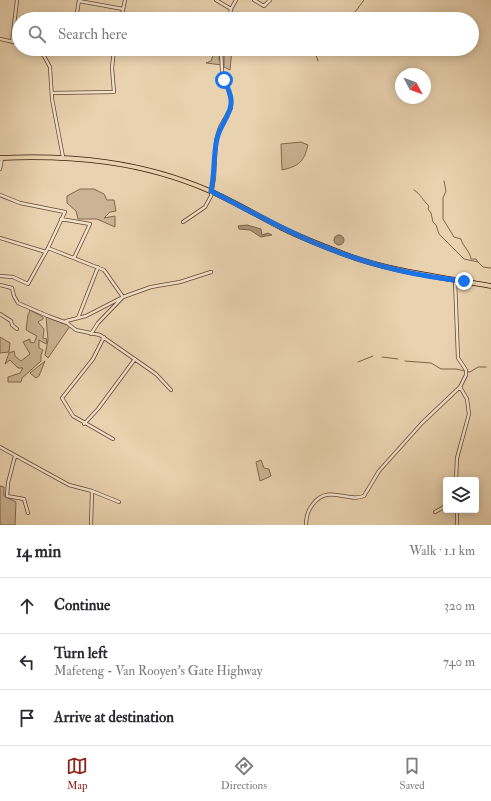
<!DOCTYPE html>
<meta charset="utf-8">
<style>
:root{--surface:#fff;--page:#f2f2f3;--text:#2b2b33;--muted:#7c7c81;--line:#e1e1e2;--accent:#8f2418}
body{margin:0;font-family:"IM FELL Double Pica",serif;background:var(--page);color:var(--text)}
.controls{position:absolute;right:12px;bottom:12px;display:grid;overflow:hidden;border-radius:4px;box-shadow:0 2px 10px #0003}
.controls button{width:36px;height:36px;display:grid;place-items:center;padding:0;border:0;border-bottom:1px solid var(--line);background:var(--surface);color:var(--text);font:20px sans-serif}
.compass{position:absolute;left:395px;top:68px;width:36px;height:36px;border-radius:50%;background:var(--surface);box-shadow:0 2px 10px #0003;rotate:131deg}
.stop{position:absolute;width:12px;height:12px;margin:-9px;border:3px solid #1a73e8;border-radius:50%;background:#fff}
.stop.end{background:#1a73e8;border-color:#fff;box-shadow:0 1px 4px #0008}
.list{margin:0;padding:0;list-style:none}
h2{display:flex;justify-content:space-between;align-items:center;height:52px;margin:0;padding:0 16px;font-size:17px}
h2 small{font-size:13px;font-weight:400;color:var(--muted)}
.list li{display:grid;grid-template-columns:26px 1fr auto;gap:12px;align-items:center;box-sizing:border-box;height:56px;padding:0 16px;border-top:1px solid var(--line)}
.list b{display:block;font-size:15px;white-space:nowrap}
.list p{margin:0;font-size:13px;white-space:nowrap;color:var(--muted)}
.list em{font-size:13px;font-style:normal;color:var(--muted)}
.icon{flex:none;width:22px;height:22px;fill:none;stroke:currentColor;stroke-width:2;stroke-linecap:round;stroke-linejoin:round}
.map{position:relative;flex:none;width:491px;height:525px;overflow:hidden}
.search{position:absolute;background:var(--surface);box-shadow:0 2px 10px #0003;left:12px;right:12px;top:12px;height:44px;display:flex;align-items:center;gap:10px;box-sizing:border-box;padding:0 14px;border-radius:22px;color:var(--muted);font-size:15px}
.sheet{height:220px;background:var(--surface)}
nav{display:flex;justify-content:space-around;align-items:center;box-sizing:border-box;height:56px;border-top:1px solid var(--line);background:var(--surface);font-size:11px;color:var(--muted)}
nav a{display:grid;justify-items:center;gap:2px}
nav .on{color:var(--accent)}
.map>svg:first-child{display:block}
</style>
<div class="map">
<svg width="491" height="525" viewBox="0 0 491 525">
<rect width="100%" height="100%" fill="#e9d2af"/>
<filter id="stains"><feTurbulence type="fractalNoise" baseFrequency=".005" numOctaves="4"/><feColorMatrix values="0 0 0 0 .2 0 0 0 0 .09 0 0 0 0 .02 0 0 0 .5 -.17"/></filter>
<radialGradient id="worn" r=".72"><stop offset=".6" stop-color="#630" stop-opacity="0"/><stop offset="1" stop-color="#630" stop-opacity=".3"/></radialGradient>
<path fill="#cbb393" stroke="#82664e" d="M210 49H220L219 59 222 65 206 63 211 61 214 53Z
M224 49H232L230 70 224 67Z
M301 142 308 145C304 162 299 166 282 170L281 144Z
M80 189H94L104 194 107 200H114L116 211 110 212 104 218 115 216V227L97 219H78L76 211 67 203V196Z
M30 310 43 317V319L38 322 44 329 43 338 47 339 46 344 39 340V348L43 350 41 355V361L22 378 21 382H8V377L20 373 23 368H18L10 360 5 364 9 353 14 351 15 356 21 361 30 354 23 342 30 339V342L34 343 37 336 26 330 28 315Z
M46 317 70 326 48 358 45 355 48 340Z
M0 337 10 343 9 352 0 353Z
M45 361 39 376 36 378 30 373Z
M261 460 264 468 269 469 271 476 260 481 256 462Z
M0 486 4 487V496L16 502 15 525H0Z"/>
<path fill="#ae9377" stroke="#80624b" d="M247 225 261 229 262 235 268 233 272 235 261 237 250 230 239 229 238 226Z
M334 240a5 5 0 1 1 10 0a5 5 0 1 1-10 0Z"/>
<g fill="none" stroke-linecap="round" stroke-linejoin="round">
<path stroke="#80624b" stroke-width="1" d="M350 19 364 0
M314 49 318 61
M444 181 446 191 443 198V219L454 237 461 239C463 247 470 251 471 259H476L478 262
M414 190C421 194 423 201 429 206L428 209 431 213 433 222 436 225 439 234 464 259 478 262 483 267 491 268
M382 357 398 359
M405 361 431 363 441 369H456L465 371 470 372 478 367H486
M358 362 373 356"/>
<defs>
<path id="street" d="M216 0 231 9 236 0
M254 0 264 6 270 0
M79 1 123 9
M76 19 79 0
M121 19 125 0
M229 19 231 9
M0 39 19 43
M12 42 17 0
M36 49 44 56 50 67 52 99 63 157
M110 49H111
M52 93 114 92 112 68 114 49
M0 169 2 158
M0 195 20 203 65 212 48 248 28 284 13 277 0 276
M61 219 90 224 74 258
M183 222 205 207 211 196 214 178 216 140 220 127 231 108V99L222 71 221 49
M0 238 46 252
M48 248 104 270 123 297 86 316 66 321
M0 285 12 288 14 296 18 303 48 316 67 323 76 330 100 335 156 374 171 390
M0 314 11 321 12 325 17 329
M78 318 98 267
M91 334 98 323 123 297 151 287 180 282 211 272
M104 337 93 359 62 398 73 416 113 439
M84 424 98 409 135 359
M0 447 69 485 92 491 119 502
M15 456 8 483 7 496 24 499 28 513
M456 480 457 458 469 414 467 399 460 387
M457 510V525
M435 512 446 506
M91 525 92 491
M306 525C306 518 308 510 313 504 328 484 347 503 364 496L379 471 422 423 460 387 466 375V370L458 358 455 280"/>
<path id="primary" d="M0 158C74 155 141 161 210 191 235 202 258 216 282 228 302 238 323 246 344 254 391 272 442 277 491 286"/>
</defs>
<use href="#street" stroke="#664732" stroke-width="4"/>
<use href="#primary" stroke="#3a1909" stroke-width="5.5"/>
<use href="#street" stroke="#f1e2cb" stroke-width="2.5"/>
<use href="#primary" stroke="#e9d2af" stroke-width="4"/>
</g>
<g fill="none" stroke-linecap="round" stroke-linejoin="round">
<path stroke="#1a73e8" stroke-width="5" d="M224 80C228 88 232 96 231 104 230 116 219 127 217 139 213 155 215 174 211 191 246 209 280 228 315 243 362 263 413 276 464 281"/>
</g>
<rect width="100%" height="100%" filter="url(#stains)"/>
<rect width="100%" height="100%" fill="url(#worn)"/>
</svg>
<div class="controls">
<button><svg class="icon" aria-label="layers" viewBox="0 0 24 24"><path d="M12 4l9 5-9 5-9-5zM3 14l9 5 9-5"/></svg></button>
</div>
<svg class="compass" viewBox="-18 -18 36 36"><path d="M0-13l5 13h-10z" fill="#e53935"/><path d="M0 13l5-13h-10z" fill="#7c7c81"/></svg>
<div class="stop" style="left:224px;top:80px"></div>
<div class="stop end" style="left:464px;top:281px"></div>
<div class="search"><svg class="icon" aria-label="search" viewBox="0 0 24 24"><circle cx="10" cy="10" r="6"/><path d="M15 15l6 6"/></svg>Search here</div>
</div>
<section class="sheet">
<h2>14 min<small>Walk · 1.1 km</small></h2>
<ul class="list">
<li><svg class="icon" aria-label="ahead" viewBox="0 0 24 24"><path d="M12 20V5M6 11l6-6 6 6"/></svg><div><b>Continue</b></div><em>320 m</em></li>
<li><svg class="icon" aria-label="left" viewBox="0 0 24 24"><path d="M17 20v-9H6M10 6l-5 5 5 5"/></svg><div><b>Turn left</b><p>Mafeteng - Van Rooyen's Gate Highway</p></div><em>740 m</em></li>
<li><svg class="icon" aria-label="arrive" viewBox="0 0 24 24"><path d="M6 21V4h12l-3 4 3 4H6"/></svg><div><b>Arrive at destination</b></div></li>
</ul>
</section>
<nav>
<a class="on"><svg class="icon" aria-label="map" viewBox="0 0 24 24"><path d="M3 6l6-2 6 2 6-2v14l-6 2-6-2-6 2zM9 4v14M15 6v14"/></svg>Map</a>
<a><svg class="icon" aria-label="directions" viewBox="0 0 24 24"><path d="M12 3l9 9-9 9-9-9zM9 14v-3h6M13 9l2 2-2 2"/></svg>Directions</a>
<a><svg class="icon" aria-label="saved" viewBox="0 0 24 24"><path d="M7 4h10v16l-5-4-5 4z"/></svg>Saved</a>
</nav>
